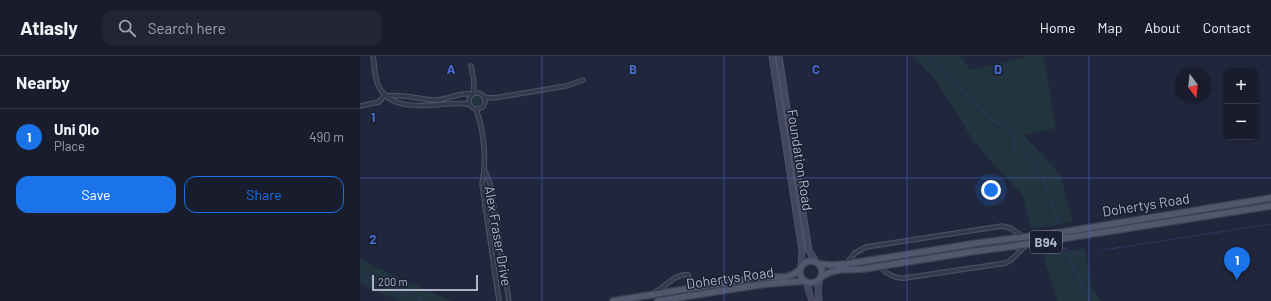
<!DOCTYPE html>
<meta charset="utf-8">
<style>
:root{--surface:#181c2d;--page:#212535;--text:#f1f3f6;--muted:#9fa1aa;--line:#363a49;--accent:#1a73e8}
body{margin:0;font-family:Barlow,sans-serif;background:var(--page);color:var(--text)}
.controls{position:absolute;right:12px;top:12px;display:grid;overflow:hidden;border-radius:8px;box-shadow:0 1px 3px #0004}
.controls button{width:36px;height:36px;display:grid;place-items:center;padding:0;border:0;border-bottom:1px solid var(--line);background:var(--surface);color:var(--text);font:20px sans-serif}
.compass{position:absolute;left:815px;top:12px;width:36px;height:36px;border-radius:50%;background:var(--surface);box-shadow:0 1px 3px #0004;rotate:165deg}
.scale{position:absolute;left:12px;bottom:10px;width:106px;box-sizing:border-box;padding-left:4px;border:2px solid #afb3c8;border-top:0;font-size:11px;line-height:14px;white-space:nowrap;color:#afb3c8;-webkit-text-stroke:3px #191e31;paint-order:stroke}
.you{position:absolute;left:631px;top:134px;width:14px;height:14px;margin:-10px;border:3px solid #fff;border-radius:50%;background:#1a73e8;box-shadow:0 0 0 6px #1a73e833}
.badge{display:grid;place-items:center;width:26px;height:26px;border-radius:50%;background:var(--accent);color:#fff;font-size:13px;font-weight:700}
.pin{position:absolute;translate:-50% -33px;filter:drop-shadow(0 1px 2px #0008)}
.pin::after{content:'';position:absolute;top:21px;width:14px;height:12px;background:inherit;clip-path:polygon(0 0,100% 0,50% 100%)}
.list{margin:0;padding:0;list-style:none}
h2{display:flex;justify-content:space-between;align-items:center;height:52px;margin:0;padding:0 16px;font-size:17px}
h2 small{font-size:13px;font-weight:400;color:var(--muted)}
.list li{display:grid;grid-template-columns:26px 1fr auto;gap:12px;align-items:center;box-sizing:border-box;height:56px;padding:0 16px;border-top:1px solid var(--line)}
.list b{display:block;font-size:15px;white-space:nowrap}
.list p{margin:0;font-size:13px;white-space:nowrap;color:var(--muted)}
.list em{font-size:13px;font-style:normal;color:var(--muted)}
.actions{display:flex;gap:8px;padding:12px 16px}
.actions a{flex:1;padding:9px 0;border:1px solid var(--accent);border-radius:12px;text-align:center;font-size:14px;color:var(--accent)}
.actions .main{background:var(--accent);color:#fff}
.icon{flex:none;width:22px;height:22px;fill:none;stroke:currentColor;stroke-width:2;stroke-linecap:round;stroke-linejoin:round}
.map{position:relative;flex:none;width:911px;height:245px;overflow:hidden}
header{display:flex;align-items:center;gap:24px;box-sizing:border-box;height:56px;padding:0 20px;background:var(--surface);border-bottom:1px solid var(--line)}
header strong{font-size:19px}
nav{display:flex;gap:22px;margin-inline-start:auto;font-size:14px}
.search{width:280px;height:36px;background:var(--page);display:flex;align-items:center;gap:10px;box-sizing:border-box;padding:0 14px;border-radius:12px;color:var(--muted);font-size:15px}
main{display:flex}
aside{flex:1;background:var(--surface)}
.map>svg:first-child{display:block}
</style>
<header>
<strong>Atlasly</strong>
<div class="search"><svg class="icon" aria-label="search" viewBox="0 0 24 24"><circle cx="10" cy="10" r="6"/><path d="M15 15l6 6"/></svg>Search here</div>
<nav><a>Home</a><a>Map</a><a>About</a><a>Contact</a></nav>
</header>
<main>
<aside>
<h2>Nearby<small></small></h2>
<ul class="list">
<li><span class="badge">1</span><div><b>Uni Qlo</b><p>Place</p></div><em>490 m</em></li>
</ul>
<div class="actions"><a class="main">Save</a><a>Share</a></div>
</aside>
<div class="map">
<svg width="911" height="245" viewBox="0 0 911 245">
<rect width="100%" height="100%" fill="#20263c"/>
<path fill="#22343d" d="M553 0H600L611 14 668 0H684L696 72 664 79 700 118 713 166 671 173 662 139 614 86 577 26Z
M111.5 45a5.5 5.5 0 1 1 11 0a5.5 5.5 0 1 1-11 0Z
M725 192 732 233 741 245H697L683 199Z
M0 200 13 210 91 245H39L1 228 0 227Z"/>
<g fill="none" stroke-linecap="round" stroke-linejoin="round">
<path stroke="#2f3860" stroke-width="1" d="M569 0 580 7 582 14 590 26 600 30 604 37 610 40 629 62 635 66 650 71 654 76 655 93C665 98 675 104 676 115L684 122 687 138 692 146 697 160V166
M704 192 730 245
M705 192 716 198H724
M743 194 911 168
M0 215 13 224 22 227 62 245"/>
<defs>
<path id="street" d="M13 0C15 10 14 24 20 33 38 61 82 44 109 48
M111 10 114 26 113 37
M109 45a8 8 0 1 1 16 0a8 8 0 1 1-16 0Z
M124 41 134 42 206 30 223 24
M0 50 19 46 24 40C43 37 60 44 77 44 89 43 99 36 111 38
M116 53C124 74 127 106 122 128L139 245
M125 115 130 127 149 245
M486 208 495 197 506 191 642 170 650 172 664 181
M520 211C526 218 536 223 545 222L646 207 651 204 666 189
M295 236C306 231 315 217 328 219L333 229 336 231"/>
<path id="secondary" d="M412 0 442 195 441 211
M419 0 449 195 457 207
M446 226 452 245
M459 245 458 232 460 223"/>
<path id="primary" d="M440 216a11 11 0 1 1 22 0a11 11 0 1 1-22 0Z
M459 208 472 209 486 208 618 187 703 176 911 142
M461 221 471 216 479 214 503 213 610 196 655 190 911 150
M253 245 376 225 405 221H425L434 218 440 213
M298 245 405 228 445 225"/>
</defs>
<use href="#street" stroke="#4f5367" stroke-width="5.5"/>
<use href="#secondary" stroke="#4f5367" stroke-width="7"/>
<use href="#primary" stroke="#3d4255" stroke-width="8"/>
<use href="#street" stroke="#34394c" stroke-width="3.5"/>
<use href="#secondary" stroke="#424660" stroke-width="5"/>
<use href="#primary" stroke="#52576d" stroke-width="5.5"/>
</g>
<path fill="none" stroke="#496cd3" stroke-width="1" stroke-opacity="0.55" d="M182 0V245M364 0V245M547 0V245M729 0V245M0 122H911"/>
<g text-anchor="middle" stroke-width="3" stroke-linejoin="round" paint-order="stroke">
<rect fill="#191e31" stroke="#82869b" stroke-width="1" x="670" y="175" width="32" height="22" rx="3"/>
<g font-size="13" font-weight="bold" fill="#afb3c8">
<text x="686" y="191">B94</text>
</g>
<g font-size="14" fill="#afb3c8" stroke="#191e31">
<text transform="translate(440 104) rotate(81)" y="5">Foundation Road</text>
<text transform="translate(786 149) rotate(-9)" y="5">Dohertys Road</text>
<text transform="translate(138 180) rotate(80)" y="5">Alex Fraser Drive</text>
<text transform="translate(370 222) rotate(-8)" y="5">Dohertys Road</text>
</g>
</g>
<g font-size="13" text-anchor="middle" font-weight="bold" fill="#496cd3" stroke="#191e31" stroke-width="3" stroke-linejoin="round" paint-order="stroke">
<text x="91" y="18">A</text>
<text x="273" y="18">B</text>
<text x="456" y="18">C</text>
<text x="638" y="18">D</text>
<text x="13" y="66">1</text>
<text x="13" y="188">2</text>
</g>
</svg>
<div class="controls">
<button>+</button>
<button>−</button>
</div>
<svg class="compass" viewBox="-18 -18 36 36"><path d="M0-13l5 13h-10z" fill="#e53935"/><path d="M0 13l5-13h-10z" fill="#9fa1aa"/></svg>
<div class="scale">200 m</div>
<div class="you"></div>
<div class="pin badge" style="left:877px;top:224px">1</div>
</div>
</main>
